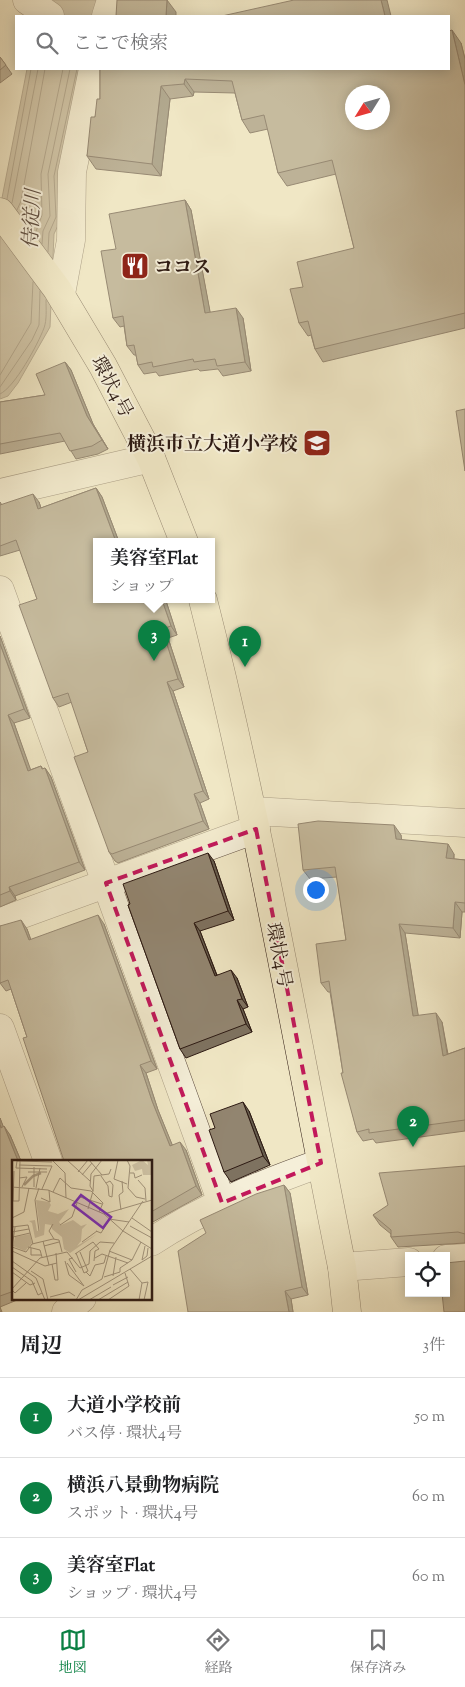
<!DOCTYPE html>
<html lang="ja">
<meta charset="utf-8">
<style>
:root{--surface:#fff;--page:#f6f6f6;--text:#202124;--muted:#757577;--line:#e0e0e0;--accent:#0b8043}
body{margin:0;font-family:"Sorts Mill Goudy","Noto Serif JP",serif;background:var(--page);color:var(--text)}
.controls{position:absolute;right:15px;bottom:15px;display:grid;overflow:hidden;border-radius:0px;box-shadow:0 2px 12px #0003}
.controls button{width:45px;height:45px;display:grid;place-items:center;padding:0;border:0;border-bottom:1px solid var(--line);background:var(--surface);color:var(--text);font:25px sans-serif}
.compass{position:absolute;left:345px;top:85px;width:45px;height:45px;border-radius:50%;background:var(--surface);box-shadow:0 2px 12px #0003;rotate:233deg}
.you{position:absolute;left:315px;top:889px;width:18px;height:18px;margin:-12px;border:4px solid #fff;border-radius:50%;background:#1a73e8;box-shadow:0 0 0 8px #1a73e833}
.badge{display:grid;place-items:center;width:32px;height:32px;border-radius:50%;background:var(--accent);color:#fff;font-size:16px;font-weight:700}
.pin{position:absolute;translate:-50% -41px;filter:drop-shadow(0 1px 2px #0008)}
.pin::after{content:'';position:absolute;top:26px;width:18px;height:15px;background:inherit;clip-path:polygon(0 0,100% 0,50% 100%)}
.popup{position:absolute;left:93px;top:538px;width:122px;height:65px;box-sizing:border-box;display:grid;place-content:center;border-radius:0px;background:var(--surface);filter:drop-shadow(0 1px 4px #0005);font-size:16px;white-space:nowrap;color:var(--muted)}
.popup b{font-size:19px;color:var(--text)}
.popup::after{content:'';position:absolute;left:50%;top:100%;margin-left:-10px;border:10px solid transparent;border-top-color:var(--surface)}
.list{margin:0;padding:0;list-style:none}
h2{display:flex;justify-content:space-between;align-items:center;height:65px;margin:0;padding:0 20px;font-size:21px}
h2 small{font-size:16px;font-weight:400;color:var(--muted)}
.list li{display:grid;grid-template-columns:32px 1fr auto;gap:15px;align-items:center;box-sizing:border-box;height:80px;padding:0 20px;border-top:1px solid var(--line)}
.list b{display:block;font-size:19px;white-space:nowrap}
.list p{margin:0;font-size:16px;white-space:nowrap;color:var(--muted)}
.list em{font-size:16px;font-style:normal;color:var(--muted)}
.icon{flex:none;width:28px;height:28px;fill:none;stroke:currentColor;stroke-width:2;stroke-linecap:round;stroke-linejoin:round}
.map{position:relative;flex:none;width:465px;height:1312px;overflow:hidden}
.search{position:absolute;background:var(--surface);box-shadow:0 2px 12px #0003;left:15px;right:15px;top:15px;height:55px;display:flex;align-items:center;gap:12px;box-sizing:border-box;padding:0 18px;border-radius:0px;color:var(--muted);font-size:19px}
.sheet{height:305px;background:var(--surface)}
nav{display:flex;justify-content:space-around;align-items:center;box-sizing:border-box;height:70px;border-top:1px solid var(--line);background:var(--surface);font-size:14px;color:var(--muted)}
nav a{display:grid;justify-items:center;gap:2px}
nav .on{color:var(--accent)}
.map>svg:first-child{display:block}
</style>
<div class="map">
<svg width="465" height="1312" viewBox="0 0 465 1312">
<rect width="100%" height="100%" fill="#f0e7c5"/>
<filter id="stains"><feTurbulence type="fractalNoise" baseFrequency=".004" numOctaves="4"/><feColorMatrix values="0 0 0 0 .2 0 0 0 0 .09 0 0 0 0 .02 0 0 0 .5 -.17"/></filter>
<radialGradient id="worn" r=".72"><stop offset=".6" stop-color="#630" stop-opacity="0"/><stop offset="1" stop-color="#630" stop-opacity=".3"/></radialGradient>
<path fill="#aea188" stroke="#7a6b59" d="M42 0H101L96 16H37Z
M27 69H82L61 219 54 234 50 327 18 383 8 396 0 399V240L2 198Z"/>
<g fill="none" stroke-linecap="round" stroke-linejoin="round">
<path stroke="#6e5e4e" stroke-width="1" d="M7 199 31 69
M12 203 38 69
M17 210 21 201 45 69
M35 234 42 215 41 174 63 69
M42 244 43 231 50 216 48 174 70 69
M48 252 49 233 56 217 54 176 77 69
M0 375 31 323 33 282
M0 387 32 340 39 325 40 291
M0 394C15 387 38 344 44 328 47 320 46 309 46 300"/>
<defs>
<path id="minor" d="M27 0 50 16
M106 16 111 0
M61 294 71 240 72 172 93 69
M0 493 151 458
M0 590 222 1203
M253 811 465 823
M0 922 256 829
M0 1028 48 1161
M151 1242C204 1207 262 1184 321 1163
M446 1259 465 1258
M342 1267 409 1262
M66 1312 82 1298"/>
<path id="primary" d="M0 212 57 289 103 366 151 458 184 542
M203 600C259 820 297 1044 342 1267L347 1312"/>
</defs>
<use href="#minor" stroke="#5e4d40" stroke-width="29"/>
<use href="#primary" stroke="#2d1a13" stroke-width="29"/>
<use href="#minor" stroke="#f5efd9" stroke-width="28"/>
<use href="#primary" stroke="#f0e7c5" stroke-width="28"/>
</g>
<path fill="#7e7260" stroke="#2d1a13" d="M461 43 465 59V328L323 362 315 349 311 335 308 336 299 323 303 287 354 248 336 174 287 186 278 173 268 129 250 133 242 120 235 93 194 92 193 96 170 99 161 176 96 169 87 156 95 117 100 99V69Z
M0 57 12 74 0 83Z
M185 200 191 210 210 313 243 318 251 371 223 376 218 369 200 371 198 369 159 376 156 372 144 374 138 365 136 355H134L127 346 124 326 120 327 113 318 116 249Z
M65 362 71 370 93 424 108 449 98 454 76 459 65 441 0 454V402L45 395Z
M96 488 102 497 119 542H96V600H165L166 601 177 635 168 638 184 687 173 691 209 799 200 803 209 829 118 863 115 861 109 852 88 752 72 702 59 707 53 698 37 599 20 550 0 556V502L2 505 39 502 41 508Z
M0 636 30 718 14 723 30 770 41 766 43 769 45 768 51 777 85 870 15 896 16 900 0 907Z
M401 835V840L454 854V859L465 860V912H462L460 938 405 933 418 1016 442 1022 448 1054 465 1048V1131L376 1143 373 1139 363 1141 357 1132 343 1073 330 992H328L321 983 346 940 337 877 310 879 303 870Z
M214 861 234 920 200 931 217 975 237 978 248 1007 243 1009 252 1032 186 1058 180 1049 128 905Z
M104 924 157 1069 146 1073 158 1110 172 1145 186 1150 202 1195 151 1223V1161L27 1037 11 989 6 991 0 983V926L27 929 31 940Z
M249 1111 270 1165 231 1182 224 1172 215 1128Z
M0 1118 3 1127 10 1135 21 1161H14V1298H22L0 1307 2 1312H0Z
M465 1166V1243L398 1247 391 1237V1234L380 1225 373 1215Z
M284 1185 290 1193 308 1295 291 1299 293 1312H188Z"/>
<path fill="#665d4e" stroke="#2d1a13" d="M167 0 176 12V16H166Z
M381 0H387L391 16H385Z
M452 30 461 43 465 59V85Z
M185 79 194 92 193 96 184 84Z
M161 86 170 99 161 176 152 164Z
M185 200 191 210 212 322 205 313Z
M236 308 243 318 251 371 245 362Z
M65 362 71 370 93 424 108 449 102 440 87 416Z
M96 488 102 497 119 542H116Z
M33 494 39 502 44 517 38 509Z
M162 600H165L166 601 177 635 171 626Z
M162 629 168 638 184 687 178 679Z
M0 636 30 718 24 709 0 644Z
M167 682 173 691 209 799 203 791Z
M8 715 14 723 34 779 28 771Z
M45 768 51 777 85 870 79 862Z
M194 794 200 803 209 829 203 821Z
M394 825 401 835 403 849 396 839Z
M448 844 454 854 453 868 446 858Z
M208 853 214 861 234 920 228 911Z
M9 887 15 896 16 900 10 891Z
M455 902 462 912 460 938 453 928Z
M98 915 104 924 157 1069 151 1061Z
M21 920 27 929 34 949 29 940Z
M194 923 200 931 220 984 215 976Z
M399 924 405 933 420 1026 413 1016Z
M231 970 237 978 248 1007 242 999Z
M237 1000 243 1009 252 1032 246 1024Z
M436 1013 442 1022 449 1065 443 1056Z
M140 1065 146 1073 158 1110 176 1154 170 1146 152 1101Z
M243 1102 249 1111 270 1165 263 1156Z
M0 1118 7 1136 0 1125Z
M4 1126 10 1135 21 1161H18Z
M180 1142 186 1150 202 1195 196 1186Z
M284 1185 290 1193 308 1295 302 1287Z
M285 1291 291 1299 293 1312H289Z"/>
<path fill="#928570" stroke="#2d1a13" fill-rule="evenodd" d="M117 0H167L166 16H116Z
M294 0H381L385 16H222Z
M452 30 465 85V313L315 349 308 321 299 323 290 289 303 287 297 262 354 248 332 160 278 173 264 115 242 120 232 81 185 79 184 84 161 86 152 164 87 156 91 117H95L97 99H100V69H449V31ZM352 92H382V122H352Z
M0 57 6 65 0 70Z
M185 200 205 313 236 308 245 362 217 366 215 359 194 362 193 359 153 367 152 362 138 365 134 345 127 346 123 316 113 318 101 251 116 249 109 214Z
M65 362 87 416 102 440 92 446 70 451 60 433 0 444V402L45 395 36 374Z
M465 409V471L456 411Z
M96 488 116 542H96V600H162L171 626 162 629 178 679 167 682 203 791 194 794 203 821 112 854 109 852 74 757 88 752 68 693 53 698 19 605 37 599 16 540 0 546V505L33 494 38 509Z
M0 644 24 709 8 715 28 771 41 766 42 769 45 768 79 862 9 887 10 891 0 895Z
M318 821 394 825 396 839 448 844 446 858 465 860V903L455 902 453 928 399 924 413 1016 436 1013 443 1056 465 1048V1120L369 1133V1129L357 1132 341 1073H343L329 981 321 983 316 944 346 940 335 867 303 870 298 824Z
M208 853 228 911 194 923 215 976 231 970 242 999 237 1000 246 1024 180 1049 128 905 130 904 123 884Z
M98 915 151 1061 140 1065 152 1101 170 1146 180 1142 196 1186 151 1212V1161H64L23 1038 27 1037 8 980 0 983V926L21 920 29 940Z
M243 1102 263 1156 224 1172 209 1130 215 1128 210 1114Z
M0 1125 1 1128 4 1126 18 1161H14V1291L0 1296Z
M465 1166V1234L458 1232 391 1237V1230L373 1215 388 1205 379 1173Z
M284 1185 302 1287 285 1291 289 1312H188L178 1251 206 1233 200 1220 256 1194Z
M465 1261V1312H444L442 1293H446V1263Z"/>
<path d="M0 0H465V1312H0ZM256 829 321 1163 222 1203 106 883Z" fill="#f0e7c5" fill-opacity=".55" fill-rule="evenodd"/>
<path fill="none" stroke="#c2185b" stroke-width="4" stroke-dasharray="10 6" stroke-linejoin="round" d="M256 829 321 1163 222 1203 106 883Z"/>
<defs>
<symbol id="restaurant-square" viewBox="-11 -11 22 22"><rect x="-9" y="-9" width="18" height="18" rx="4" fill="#8f2418" stroke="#f5efd9"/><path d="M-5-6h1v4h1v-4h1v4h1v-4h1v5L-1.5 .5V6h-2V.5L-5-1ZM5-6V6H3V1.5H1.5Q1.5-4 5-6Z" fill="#fff"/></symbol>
<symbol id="school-square" viewBox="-11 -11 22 22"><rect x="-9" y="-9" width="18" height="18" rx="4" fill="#8f2418" stroke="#f5efd9"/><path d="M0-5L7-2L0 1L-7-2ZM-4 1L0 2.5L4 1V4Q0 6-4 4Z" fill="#fff"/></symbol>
</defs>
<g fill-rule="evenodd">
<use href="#restaurant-square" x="119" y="250" width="32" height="32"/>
<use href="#school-square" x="301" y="427" width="32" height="32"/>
</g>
<g text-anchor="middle" stroke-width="4" stroke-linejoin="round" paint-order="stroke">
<g font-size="19" font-weight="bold" fill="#2d1a13" stroke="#f5efd9" text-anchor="start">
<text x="154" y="273">ココス</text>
<text x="298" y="450" text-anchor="end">横浜市立大道小学校</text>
</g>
<g font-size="19" fill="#2d1a13" stroke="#f5efd9">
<text transform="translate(113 386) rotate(62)" y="7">環状4号</text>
<text transform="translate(280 955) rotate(79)" y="7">環状4号</text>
</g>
<g font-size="20" font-style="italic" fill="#615042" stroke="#f5efd9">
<text transform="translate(31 219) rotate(-87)" y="7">侍従川</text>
</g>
</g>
<g transform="translate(12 1160)">
<rect width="140" height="140" fill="#f0e7c5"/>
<path d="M130 0 136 5 135 0H140V15H131L130 9 123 11 120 5ZM24 40 37 42 39 45 36 51 46 54 57 49 47 62 49 65 61 60 69 66 75 64 70 69 69 81 65 86 85 74 58 93 52 89 50 77 40 69 39 65 33 64 32 75 23 78 20 63 17 61 23 60 25 71H28ZM18 74 20 83 13 91 1 86 3 77Z" fill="#cfc4a7"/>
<path fill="none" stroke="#aea188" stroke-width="2.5" d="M12 25 21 16 29 13"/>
<path fill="none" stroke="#a2957e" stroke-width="1" d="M40 0 53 13 54 38M55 0 78 21M77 0 90 15M106 0 102 19 115 24M115 0 118 6 116 28 124 37 133 39M8 1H5L4 8 35 9M8 1 40 2M7 5 40 6M2 11 1 41H7L8 1M16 12H35M66 12 76 0M118 13H122L123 18 130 15M70 15 80 3M89 16 96 26 97 36 100 37 101 25 98 21 94 23M7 18 15 17 10 27M126 20 133 28 134 41M0 27 36 30 92 54 140 40M22 27V7M24 28 28 8M30 29 40 6M81 31 82 16 97 14 99 9M41 32 48 18 59 28 79 31 91 43 87 52M68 37 90 44M29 38 38 42 37 30M76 49 81 31 78 26 79 14 90 0M109 50 107 35 111 32 110 21M92 54 111 71 140 89M0 58 12 52 17 28M120 58 140 72M97 59 117 62M41 64 37 71 42 79M48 65 60 57 65 43M118 66 140 78M0 67 16 65 21 84M27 71 23 40 27 28M84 71 89 73 97 60M0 72 17 69M1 77 18 73M31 81 37 105M70 82 85 71M32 86 47 82M133 86 130 100 135 96 136 88M0 87 14 92 20 84 41 79 47 80 50 92M16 87 28 90 30 97M0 88 3 67M19 88V95H29M0 91 33 106 45 103M97 91 120 100M64 93 72 113 76 111 68 92M63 94 81 82 87 89 83 91 82 101M61 98 57 99 64 112M83 98 90 94 116 103M0 101 24 118 33 140M53 101 57 115 72 126M55 103 72 126M40 104 43 120H46L44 93M0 107 20 121 26 135 30 133M118 109 130 123 136 122 132 140M19 111 31 119 36 140M0 112 18 125 23 123M74 112 78 116 83 105 92 103 94 96M101 116 104 97M92 117 108 112V108L120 100 129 82M101 125 116 117M0 129 28 98 55 92 68 108 77 104 78 91 88 82 102 83M0 130 3 133 14 123M38 137 57 132 63 136M64 140 70 130 90 119 98 90 131 41M66 140 140 96M77 140 99 127M86 140 116 122M96 140 117 126 113 113M127 140 130 123"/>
<path fill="#7b2cbf" fill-opacity="0.15" stroke="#7b2cbf" stroke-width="2.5" d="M69 35 99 57 91 68 61 45Z"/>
<rect width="140" height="140" fill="none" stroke="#2d1a13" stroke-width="2.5"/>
</g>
<rect width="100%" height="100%" filter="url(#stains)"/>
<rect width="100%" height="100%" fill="url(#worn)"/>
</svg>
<div class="controls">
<button><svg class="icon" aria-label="locate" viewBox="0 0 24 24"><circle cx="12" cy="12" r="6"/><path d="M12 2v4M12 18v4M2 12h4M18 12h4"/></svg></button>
</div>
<svg class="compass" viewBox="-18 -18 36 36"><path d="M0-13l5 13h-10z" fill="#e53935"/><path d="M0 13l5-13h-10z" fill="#757577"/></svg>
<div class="you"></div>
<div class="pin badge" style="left:245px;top:667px">1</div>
<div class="pin badge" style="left:413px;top:1147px">2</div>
<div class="pin badge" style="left:154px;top:661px">3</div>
<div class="popup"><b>美容室Flat</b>ショップ</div>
<div class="search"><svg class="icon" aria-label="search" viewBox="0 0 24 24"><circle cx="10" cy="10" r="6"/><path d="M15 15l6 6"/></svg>ここで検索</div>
</div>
<section class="sheet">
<h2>周辺<small>3件</small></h2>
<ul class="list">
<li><span class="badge">1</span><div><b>大道小学校前</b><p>バス停 · 環状4号</p></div><em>50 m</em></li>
<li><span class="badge">2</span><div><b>横浜八景動物病院</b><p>スポット · 環状4号</p></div><em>60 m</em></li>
<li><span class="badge">3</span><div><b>美容室Flat</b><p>ショップ · 環状4号</p></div><em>60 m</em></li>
</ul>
</section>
<nav>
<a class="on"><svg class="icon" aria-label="map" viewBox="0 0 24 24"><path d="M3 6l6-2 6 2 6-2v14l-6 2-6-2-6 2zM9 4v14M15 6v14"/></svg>地図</a>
<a><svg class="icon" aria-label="directions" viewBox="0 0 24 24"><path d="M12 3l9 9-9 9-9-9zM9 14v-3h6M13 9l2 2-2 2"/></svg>経路</a>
<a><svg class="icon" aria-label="saved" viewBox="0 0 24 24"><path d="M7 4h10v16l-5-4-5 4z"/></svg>保存済み</a>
</nav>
